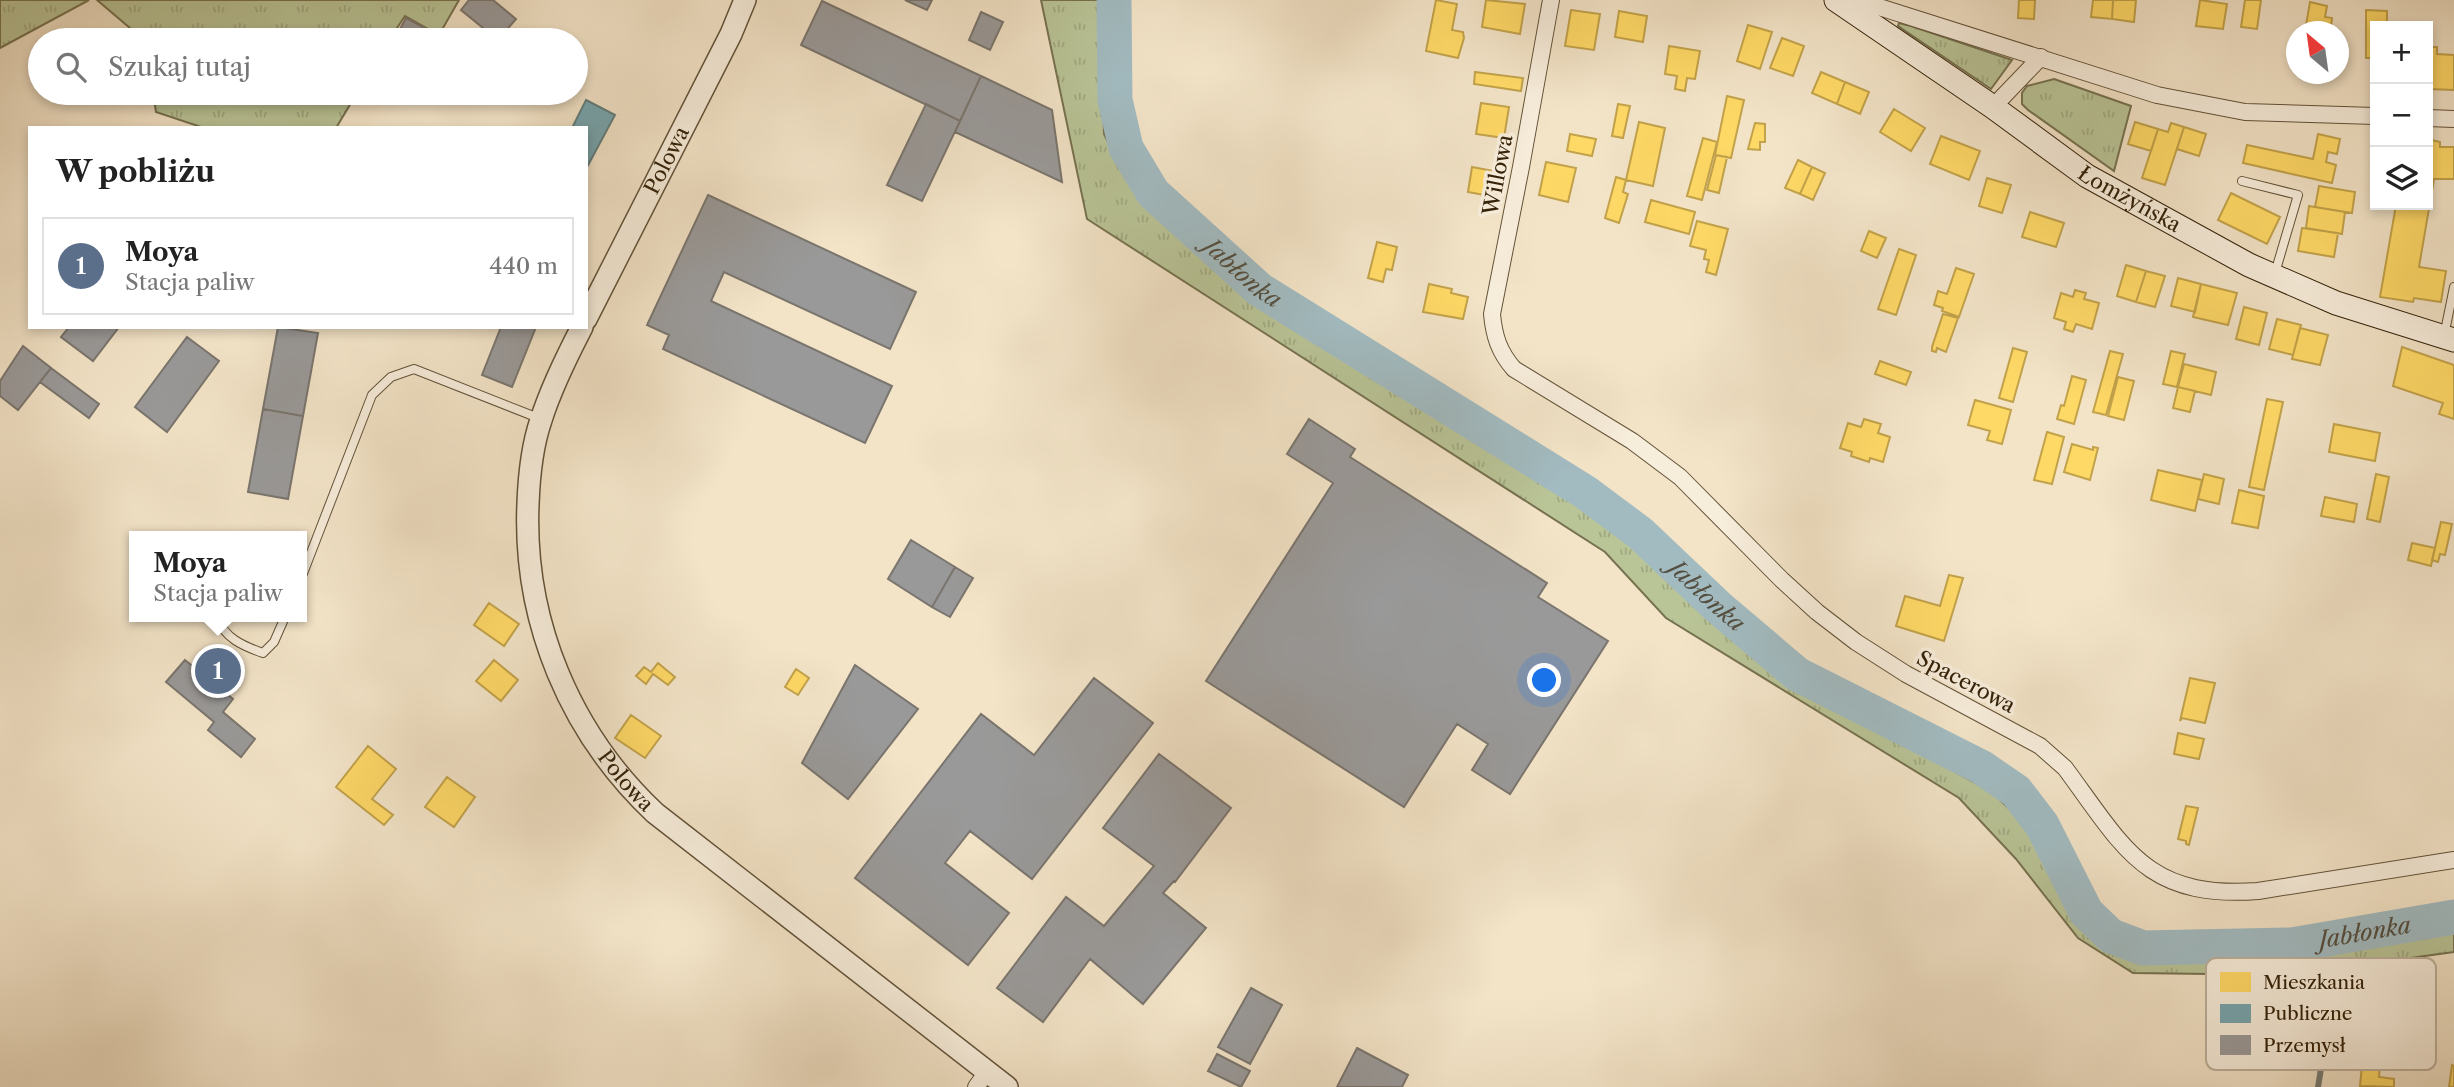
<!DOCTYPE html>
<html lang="pl">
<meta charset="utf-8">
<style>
:root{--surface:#fff;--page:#f2f2f2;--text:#222;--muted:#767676;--line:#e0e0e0;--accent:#8f2418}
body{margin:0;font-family:"Libre Caslon Text",serif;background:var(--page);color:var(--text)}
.controls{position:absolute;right:21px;top:21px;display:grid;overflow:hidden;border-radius:0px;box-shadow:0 4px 10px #0003}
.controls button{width:63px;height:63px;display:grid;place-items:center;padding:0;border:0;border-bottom:2px solid var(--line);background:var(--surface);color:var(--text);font:35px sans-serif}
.compass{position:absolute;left:2286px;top:21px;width:63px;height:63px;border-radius:50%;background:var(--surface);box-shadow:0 4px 10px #0003;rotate:331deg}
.you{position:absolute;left:1545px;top:681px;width:24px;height:24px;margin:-18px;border:5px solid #fff;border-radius:50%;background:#1a73e8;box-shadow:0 0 0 10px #1a73e833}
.badge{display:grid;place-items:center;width:46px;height:46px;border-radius:50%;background:var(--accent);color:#fff;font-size:23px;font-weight:700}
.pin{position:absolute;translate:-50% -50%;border:4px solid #fff;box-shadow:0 2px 7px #0006}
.popup{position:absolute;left:129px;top:531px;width:178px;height:91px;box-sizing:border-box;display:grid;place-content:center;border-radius:0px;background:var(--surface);filter:drop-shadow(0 2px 5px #0005);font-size:23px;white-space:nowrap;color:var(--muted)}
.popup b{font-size:26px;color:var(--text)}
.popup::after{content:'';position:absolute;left:50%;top:100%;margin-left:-14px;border:14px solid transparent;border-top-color:var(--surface)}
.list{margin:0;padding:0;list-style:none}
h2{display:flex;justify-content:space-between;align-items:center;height:91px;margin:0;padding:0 28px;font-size:30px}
h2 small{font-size:23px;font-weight:400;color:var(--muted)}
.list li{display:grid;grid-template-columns:46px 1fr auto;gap:21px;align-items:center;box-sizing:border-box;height:98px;margin:0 14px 14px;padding:0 14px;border:2px solid var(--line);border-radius:0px}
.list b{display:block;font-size:26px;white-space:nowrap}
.list p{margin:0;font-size:23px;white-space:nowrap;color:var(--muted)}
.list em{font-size:23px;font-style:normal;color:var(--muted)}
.icon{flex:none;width:38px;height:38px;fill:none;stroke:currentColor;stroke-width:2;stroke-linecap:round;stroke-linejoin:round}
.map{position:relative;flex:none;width:2454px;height:1087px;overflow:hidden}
.search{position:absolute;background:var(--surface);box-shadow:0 4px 10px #0003;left:28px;top:28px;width:560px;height:77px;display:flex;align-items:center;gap:18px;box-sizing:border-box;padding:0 24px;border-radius:38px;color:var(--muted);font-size:26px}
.panel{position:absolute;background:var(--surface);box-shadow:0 4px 10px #0003;left:28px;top:126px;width:560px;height:203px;border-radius:0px}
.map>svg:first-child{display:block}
</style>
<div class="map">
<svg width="2454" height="1087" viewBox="0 0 2454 1087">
<defs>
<pattern id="grass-tufts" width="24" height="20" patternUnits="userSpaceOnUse" patternTransform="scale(1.75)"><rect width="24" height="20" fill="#b9c497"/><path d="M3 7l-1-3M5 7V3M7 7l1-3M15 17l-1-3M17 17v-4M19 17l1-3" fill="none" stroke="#a0a881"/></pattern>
</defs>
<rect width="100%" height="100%" fill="#f3e4c8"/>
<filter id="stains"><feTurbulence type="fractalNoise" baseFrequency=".00286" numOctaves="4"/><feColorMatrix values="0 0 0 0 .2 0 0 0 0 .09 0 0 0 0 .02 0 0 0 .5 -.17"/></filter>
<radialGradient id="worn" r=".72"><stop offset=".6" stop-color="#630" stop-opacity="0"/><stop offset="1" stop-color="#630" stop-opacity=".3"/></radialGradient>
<path fill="url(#grass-tufts)" stroke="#767250" stroke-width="2" d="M0 0H89L0 48Z
M97 0H459L439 35 405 16 389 40H144Z
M1041 0H1098L1101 21 1104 134 1130 186 1212 266 1616 526 1654 557 1713 623 1788 680 1992 792 2031 830 2080 922 2105 941 2136 952 2276 958 2454 931V952L2287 975 2133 973 2078 938 2016 859 1959 798 1666 618 1605 552 1087 219Z
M1899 23 1911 26 2012 60 1991 89 1898 26Z
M2054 79 2131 106 2114 171 2028 110 2022 104V93L2027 86Z
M153 93H357L336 128H204L156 112Z"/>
<path fill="#ffd966" stroke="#c2a24a" stroke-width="2" d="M1436 0 1457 4 1452 30 1463 32 1464 38 1458 58 1426 51Z
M1486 0 1525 4 1520 34 1482 27Z
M2019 0H2035L2034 19 2018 18Z
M2093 0H2113L2112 19 2091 17Z
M2113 0H2136L2134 22 2112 19Z
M2200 0 2227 4 2223 29 2196 26Z
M2245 0H2261L2257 29 2241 27Z
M2310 2 2327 6 2325 17 2332 18 2331 27 2323 26V32L2305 31Z
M1571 10 1600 14 1594 50 1565 46Z
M2366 10 2387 11V26H2375V58H2366Z
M1619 11 1647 16 1643 42 1615 37Z
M1748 25 1772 32 1760 69 1737 61Z
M1782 38 1804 46 1793 76 1770 68Z
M1669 46 1700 51 1695 79 1687 78 1685 91 1675 89 1677 76 1665 74Z
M2428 47H2437V54L2454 55V90L2428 89Z
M1475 72 1523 78 1521 91 1474 84Z
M1821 72 1845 82 1837 104 1812 93Z
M1845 82 1869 92 1860 114 1837 104Z
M1727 96 1744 100 1731 158 1715 155Z
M1481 103 1509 107 1504 138 1476 134Z
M1618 104 1630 106 1623 138 1612 136Z
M1894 109 1925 128 1911 151 1880 132Z
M1639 122 1665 128 1653 186 1626 180Z
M2135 122 2158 129 2151 151 2128 144Z
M1755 123 1765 124V142H1760V150L1748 149Z
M2171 123 2184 127 2165 185 2142 178 2158 129 2168 132Z
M2184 127 2206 134 2199 156 2177 149Z
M1570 134 1596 139 1592 156 1567 151Z
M2318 134 2340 139 2337 154 2328 152 2326 162 2336 165 2332 183 2243 163 2247 145 2313 159Z
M1941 136 1980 151 1969 180 1930 164Z
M1703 138 1717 142 1702 200 1687 196Z
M2428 139 2440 142V147H2454V179H2434L2419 267 2446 271 2441 302 2414 298 2413 302 2380 297 2396 205H2428Z
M1716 155 1727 157 1719 193 1707 190Z
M1798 160 1812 167 1800 194 1785 188Z
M1546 162 1576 168 1568 202 1539 195Z
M1472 167 1499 172 1495 197 1468 192Z
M1812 167 1825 173 1813 200 1800 194Z
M1616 177 1626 180 1623 192 1628 194 1619 223 1605 218Z
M1987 178 2011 185 2002 213 1979 206Z
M2319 186 2355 192 2352 213 2315 207Z
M2231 193 2280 217 2267 244 2218 220Z
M1651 200 1695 212 1689 234 1645 222Z
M2309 206 2345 212 2342 234 2306 228Z
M2030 212 2064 223 2056 247 2022 237Z
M1697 221 1728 229 1716 275 1706 272 1709 260 1704 259 1706 250 1690 246Z
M2302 228 2338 233 2334 257 2298 251Z
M1869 231 1886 238 1877 258 1861 251Z
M1377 242 1397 247 1392 270 1386 269 1383 282 1368 278Z
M1899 249 1916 255 1896 315 1878 309Z
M2126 265 2146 271 2136 302 2117 296Z
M1956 268 1974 274 1959 317 1942 311 1943 308 1934 305 1938 291 1947 294Z
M2146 271 2165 276 2155 307 2136 302Z
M2178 278 2201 284 2195 312 2171 306Z
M1429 284 1452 289 1451 293 1468 297 1463 319 1423 312Z
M2201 284 2237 293 2228 325 2193 317Z
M2075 290 2086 293 2084 299 2099 303 2092 329 2076 324 2073 332 2064 329 2066 322 2054 318 2061 293 2073 297Z
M2244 307 2267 313 2259 345 2236 339Z
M1943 314 1958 318 1946 352 1937 348 1936 352 1932 351V347Z
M2277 319 2301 325 2293 355 2269 349Z
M2300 328 2328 335 2320 365 2292 359Z
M2402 347 2454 365V419L2439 414 2443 403 2393 386Z
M2013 348 2027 352 2013 402 1999 398Z
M2110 351 2123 354 2106 415 2093 412Z
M2171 351 2185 354 2177 387 2163 384Z
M1880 361 1911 372 1906 385 1875 374Z
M2184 364 2216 372 2211 395 2178 387Z
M2072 376 2086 380 2074 424 2057 419 2061 405 2064 406Z
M2118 377 2134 381 2124 420 2108 416Z
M2178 387 2195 391 2190 412 2173 408Z
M2267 399 2283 402 2264 490 2249 487Z
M1975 400 2011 410 2002 444 1987 440 1990 431 1968 425Z
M1864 419 1881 424 1878 433 1890 437 1883 462 1870 458 1869 462 1851 456 1852 452 1840 448 1848 423 1861 427Z
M2334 424 2380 433 2375 461 2329 452Z
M2047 432 2064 437 2052 484 2034 480Z
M2072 444 2093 450V447L2098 448 2090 480 2064 472Z
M2158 470 2202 480 2195 511 2151 500Z
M2204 474 2224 479 2219 504 2198 499Z
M2376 474 2389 477 2380 522 2367 519Z
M2239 490 2264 496 2258 528 2232 523Z
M2325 497 2357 504 2354 522 2321 516Z
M2441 522 2452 524 2445 555 2440 554 2438 562 2432 560Z
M2412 543 2435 548 2431 566 2408 560Z
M1949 575 1963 578 1944 641 1896 626 1905 596 1940 606Z
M489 603 519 624 504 646 474 625Z
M494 660 518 680 501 701 476 681Z
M658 663 675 677 668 685 653 674 646 684 636 676 644 667 651 672Z
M796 669 809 678 798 695 785 687Z
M2190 678 2215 683 2205 723 2182 718 2180 721Z
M631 715 661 736 645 758 615 738Z
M2178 733 2204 739 2199 759 2174 754Z
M368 746 396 769 372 799 393 815 384 825 336 787Z
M447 777 475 797 454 827 425 807Z
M2186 806 2198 808 2189 845 2186 844V841L2178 839Z
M2362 1065 2380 1066 2379 1077 2394 1079V1087L2360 1086Z
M2452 1065 2454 1066V1087H2449Z"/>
<path fill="#76a5af" stroke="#627d7d" stroke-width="2" d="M586 100 615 115 586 169V128H572Z"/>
<path fill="#999" stroke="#7a756e" stroke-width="2" d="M469 0H493L516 19 498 40 461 10Z
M905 0H932L927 10Z
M822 1 981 76 960 121 801 45Z
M981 12 1003 22 990 50 969 40Z
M406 18 423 27 416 40H394Z
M981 76 1052 110 1062 182 955 132Z
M926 104 960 121 922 201 887 185Z
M708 195 916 292 890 349 724 272 711 301 892 386 865 443 663 349 669 335 647 325Z
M69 327H119L93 361 61 337Z
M278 327 318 333 303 416 263 409Z
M501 327H536L512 387 482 375Z
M187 337 219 361 167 432 135 407Z
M23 346 51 368 18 410 0 396V381Z
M51 368 99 404 89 418 40 382Z
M263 409 303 416 288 499 248 492Z
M1309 419 1355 449 1350 457 1547 583 1538 597 1608 641 1510 794 1472 770 1488 744 1457 724 1404 807 1206 681 1333 483 1287 454Z
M911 540 955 567 932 607 888 579Z
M955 567 973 578 950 617 932 607Z
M185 660 233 699 223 712 255 739 241 757 208 730 214 722 166 682Z
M855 665 918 709 848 799 802 763Z
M1094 678 1153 723 1032 879 970 831 945 863 1009 913 968 965 855 878 981 714 1034 755Z
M1159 754 1231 808 1175 882 1174 881 1163 893 1206 928 1143 1004 1090 959 1043 1022 997 988 1066 897 1104 926 1154 866 1103 828Z
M1251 988 1282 1005 1250 1064 1218 1047Z
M1357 1048 1408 1075 1402 1087H1337Z
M1217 1054 1250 1071 1241 1087 1208 1071Z"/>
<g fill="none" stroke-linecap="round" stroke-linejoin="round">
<path stroke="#767d77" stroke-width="6" d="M2292 945C2304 961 2322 981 2321 1002 2320 1012 2315 1020 2315 1029 2315 1037 2320 1042 2321 1049 2323 1062 2320 1075 2318 1087"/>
<path stroke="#a2bbc1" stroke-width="35" id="s1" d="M1114 0 1115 100 1126 148 1153 193 1260 290 1585 492 1640 533 1717 606 1797 674 1981 767 2016 791 2042 825 2086 912 2111 936 2143 948 2292 945 2454 917"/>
<defs>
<path id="service" d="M2242 181 2298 195 2275 273
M2444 336 2454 287
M302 576 372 395 391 377 414 369 541 419
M217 617C224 638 243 646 263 653L274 642 285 617"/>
<path id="minor" d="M1551 0 1521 167 1492 314C1494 336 1499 352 1514 369L1632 441 1680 477 1782 580 1817 612 1856 642 1906 674 2040 746 2065 768C2125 849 2146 899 2258 891L2454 860
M1857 0 2157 95 2245 112 2375 116
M1993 107 2041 57
M2428 118 2454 119
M976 1087 987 1072"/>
<g id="tertiary">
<path id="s2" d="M586 319 731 34 745 0"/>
<path id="s3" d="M582 327C567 356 551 388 541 420 532 446 529 476 528 504 523 621 570 733 655 813L1007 1087"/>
</g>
<g id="secondary">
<path id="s4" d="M1836 0 1993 107 2087 176 2249 265 2336 303 2454 340"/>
</g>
</defs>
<use href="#service" stroke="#635238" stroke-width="10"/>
<use href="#minor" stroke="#635238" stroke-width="18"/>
<use href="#tertiary" stroke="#635238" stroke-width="24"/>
<use href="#secondary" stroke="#332108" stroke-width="25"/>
<use href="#service" stroke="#f7eddb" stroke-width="8"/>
<use href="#minor" stroke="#f7eddb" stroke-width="16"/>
<use href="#tertiary" stroke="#f7eddb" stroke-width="21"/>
<use href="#secondary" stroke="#f7eddb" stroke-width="23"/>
</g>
<g text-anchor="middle" stroke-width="7" stroke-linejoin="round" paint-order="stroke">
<g font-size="21" fill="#332108" stroke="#f7eddb">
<text dy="7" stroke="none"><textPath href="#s2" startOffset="178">Polowa</textPath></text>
<text transform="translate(1498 175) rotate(-79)" y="7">Willowa</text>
<text dy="7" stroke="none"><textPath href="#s4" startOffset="355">Łomżyńska</textPath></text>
<text transform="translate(1966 682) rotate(28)" y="7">Spacerowa</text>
<text dy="7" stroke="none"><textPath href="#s3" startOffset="488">Polowa</textPath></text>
</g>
<g font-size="23" font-style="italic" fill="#544f40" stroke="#f7eddb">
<text dy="8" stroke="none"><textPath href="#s1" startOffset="322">Jabłonka</textPath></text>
<text dy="8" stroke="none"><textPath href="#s1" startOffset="889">Jabłonka</textPath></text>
<text dy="8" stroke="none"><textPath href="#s1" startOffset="1689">Jabłonka</textPath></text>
</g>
</g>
<rect x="2206" y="958" width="230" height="112" rx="10" fill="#f7eddb" stroke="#bcb09c" stroke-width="2"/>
<rect x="2220" y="972" width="31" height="20" fill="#ffd966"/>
<rect x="2220" y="1004" width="31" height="19" fill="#76a5af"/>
<rect x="2220" y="1035" width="31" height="20" fill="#999"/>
<g font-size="19" fill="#332108">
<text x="2263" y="989">Mieszkania</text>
<text x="2263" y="1020">Publiczne</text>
<text x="2263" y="1052">Przemysł</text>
</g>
<rect width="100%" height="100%" filter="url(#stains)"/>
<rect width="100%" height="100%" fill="url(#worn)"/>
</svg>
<div class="controls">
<button>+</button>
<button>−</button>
<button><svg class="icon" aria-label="layers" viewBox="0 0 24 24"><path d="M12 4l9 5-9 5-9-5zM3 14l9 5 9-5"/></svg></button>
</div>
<svg class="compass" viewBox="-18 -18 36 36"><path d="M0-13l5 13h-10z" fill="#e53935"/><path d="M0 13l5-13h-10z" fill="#767676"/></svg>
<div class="you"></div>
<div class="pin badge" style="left:218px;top:671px;background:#5c6f8a">1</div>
<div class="popup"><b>Moya</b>Stacja paliw</div>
<div class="search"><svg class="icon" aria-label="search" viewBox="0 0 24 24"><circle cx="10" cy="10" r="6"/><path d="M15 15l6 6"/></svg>Szukaj tutaj</div>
<section class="panel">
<h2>W pobliżu<small></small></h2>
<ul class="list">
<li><span class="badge" style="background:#5c6f8a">1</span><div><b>Moya</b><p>Stacja paliw</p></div><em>440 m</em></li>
</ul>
</section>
</div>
